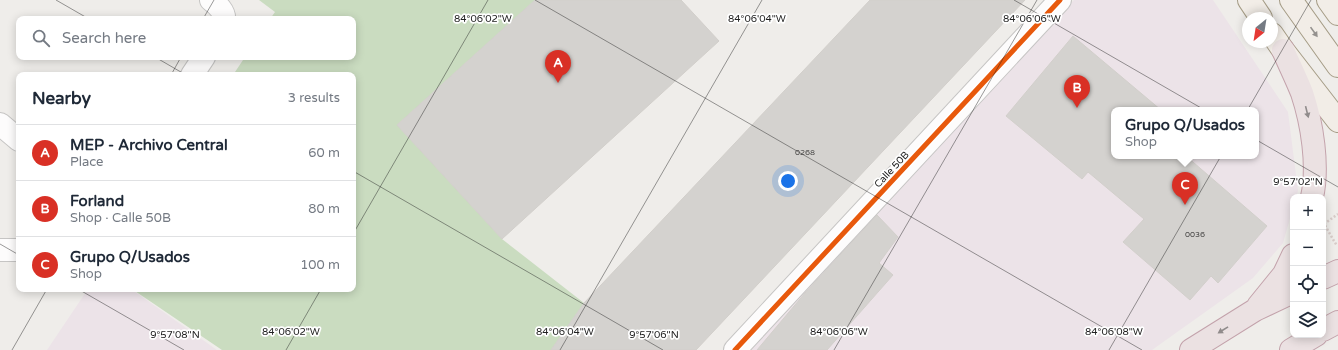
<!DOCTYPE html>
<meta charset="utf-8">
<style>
:root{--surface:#fff;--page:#f2f2f3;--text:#1f2937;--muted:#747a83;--line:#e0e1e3;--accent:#d93025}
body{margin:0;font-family:"Varela Round",sans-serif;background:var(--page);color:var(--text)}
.controls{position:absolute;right:12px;bottom:12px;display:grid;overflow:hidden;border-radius:8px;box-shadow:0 2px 10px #0003}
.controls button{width:36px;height:36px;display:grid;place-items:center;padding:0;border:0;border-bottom:1px solid var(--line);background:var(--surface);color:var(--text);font:20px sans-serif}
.compass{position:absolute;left:1242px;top:12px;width:36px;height:36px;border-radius:50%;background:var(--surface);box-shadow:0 2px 10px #0003;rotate:210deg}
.you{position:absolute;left:788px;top:181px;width:14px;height:14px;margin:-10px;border:3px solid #fff;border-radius:50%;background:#1a73e8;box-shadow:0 0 0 6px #1a73e833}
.badge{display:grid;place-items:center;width:26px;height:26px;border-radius:50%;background:var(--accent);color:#fff;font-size:13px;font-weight:700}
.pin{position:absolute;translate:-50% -33px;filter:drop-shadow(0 1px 2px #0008)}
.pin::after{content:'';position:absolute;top:21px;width:14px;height:12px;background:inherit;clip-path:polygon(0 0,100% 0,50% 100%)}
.popup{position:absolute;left:1111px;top:107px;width:148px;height:52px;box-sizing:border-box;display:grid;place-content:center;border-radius:8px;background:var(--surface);filter:drop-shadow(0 1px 3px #0005);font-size:13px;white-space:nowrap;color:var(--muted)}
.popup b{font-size:15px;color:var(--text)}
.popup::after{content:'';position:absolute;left:50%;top:100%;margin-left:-8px;border:8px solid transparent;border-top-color:var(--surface)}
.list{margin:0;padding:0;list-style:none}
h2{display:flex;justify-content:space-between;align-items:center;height:52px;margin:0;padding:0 16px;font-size:17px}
h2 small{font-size:13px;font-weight:400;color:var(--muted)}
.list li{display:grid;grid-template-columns:26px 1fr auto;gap:12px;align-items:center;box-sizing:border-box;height:56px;padding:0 16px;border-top:1px solid var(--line)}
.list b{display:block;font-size:15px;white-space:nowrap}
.list p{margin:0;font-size:13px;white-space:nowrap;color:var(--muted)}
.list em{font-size:13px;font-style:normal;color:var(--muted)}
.icon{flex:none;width:22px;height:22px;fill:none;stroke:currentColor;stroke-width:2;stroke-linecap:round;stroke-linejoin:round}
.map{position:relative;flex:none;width:1338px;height:350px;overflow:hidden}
.search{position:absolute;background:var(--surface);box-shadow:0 2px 10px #0003;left:16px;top:16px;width:340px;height:44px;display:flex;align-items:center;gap:10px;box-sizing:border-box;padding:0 14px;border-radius:8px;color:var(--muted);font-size:15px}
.panel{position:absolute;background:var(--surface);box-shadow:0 2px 10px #0003;left:16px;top:72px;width:340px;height:220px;border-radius:8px}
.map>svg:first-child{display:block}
</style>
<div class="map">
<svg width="1338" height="350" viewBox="0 0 1338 350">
<rect width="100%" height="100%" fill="#efedea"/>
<path fill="#ece3e8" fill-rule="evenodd" d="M1074 0H1213L1288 112 1298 191 1296 197H1293V208L1283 243 1253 278 1152 350H751L955 117ZM1114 110H1256V156H1114Z
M88 289H131L217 350H47Z"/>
<path fill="#cadcc0" d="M259 0H535L397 125 502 239 584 303 551 350H222L132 289H353V75H233L245 57H353V19H270L275 12Z"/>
<path fill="#d4d2cf" stroke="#d2cfcb" d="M535 0H681L719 41 502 239 397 125Z
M870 0H1025L696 350H551L584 303Z
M1073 36 1161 110H1114V156H1186L1267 226 1218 283 1211 276 1190 300 1123 242 1144 219 1088 172 1082 179 1006 116Z
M877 215 898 237 879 263 893 275 827 350H757L805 293Z"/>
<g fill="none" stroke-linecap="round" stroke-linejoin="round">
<defs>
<path id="minor" d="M211 0C217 4 225 12 224 19
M192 75 204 57
M0 124 19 140
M0 250H19
M735 350 1060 0"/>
<path id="major" d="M1249 0 1261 18
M1291 0 1338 66
M1328 0 1338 14
M1272 34 1283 50 1338 121"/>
<path id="highway" d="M1283 50C1289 64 1296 78 1302 93 1312 123 1319 166 1312 197
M1323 278 1338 271
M1258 306 1284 274 1293 255
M1323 330 1338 322
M1191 350 1255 310 1293 292
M1291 350 1316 335"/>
</defs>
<use href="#minor" stroke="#c6c5c4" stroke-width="24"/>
<use href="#major" stroke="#a59c86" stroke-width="24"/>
<use href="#highway" stroke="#c3a2ab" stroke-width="24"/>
<path stroke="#d7cbc8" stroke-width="2.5" stroke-dasharray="2 2" stroke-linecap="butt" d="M1323 222 1337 246
M1324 224 1338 214"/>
<use href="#minor" stroke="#fdfcfc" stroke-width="22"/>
<use href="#major" stroke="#f2ede7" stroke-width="22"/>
<use href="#highway" stroke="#ebe1e2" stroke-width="22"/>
<defs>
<path id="cycleway" d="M735 350 1060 0"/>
</defs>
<use href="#cycleway" stroke="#fff" stroke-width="8"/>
<use href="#cycleway" stroke="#e8590c" stroke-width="5"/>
</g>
<defs><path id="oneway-solid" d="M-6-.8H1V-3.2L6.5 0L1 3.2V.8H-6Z"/></defs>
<use fill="#94918e" href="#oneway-solid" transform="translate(1314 32) rotate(55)"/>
<g fill="#908b8b">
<use href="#oneway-solid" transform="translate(1307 112) rotate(76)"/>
<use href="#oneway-solid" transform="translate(1223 330) rotate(148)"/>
</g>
<path fill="none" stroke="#212121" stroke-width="1" stroke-opacity="0.45" d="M56 0 89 19M535 0 1142 350M1014 0 1338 187M203 19 214 0M155 57 186 75M171 75 181 57M353 171 663 350M353 234 488 0M0 244 19 255M78 289 184 350M12 350 47 289M286 350 321 289M560 350 762 0M834 350 1037 0M1109 350 1311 0"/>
<g text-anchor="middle" stroke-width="3.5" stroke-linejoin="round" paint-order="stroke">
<g font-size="8" fill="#4e4d4c">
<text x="805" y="155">0268</text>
<text x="1195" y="237">0036</text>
</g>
<g font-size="10" fill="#212121" stroke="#fff">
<text transform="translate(891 169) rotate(-47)" y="4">Calle 50B</text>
</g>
</g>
<g font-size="10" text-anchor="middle" fill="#212121" stroke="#fff" stroke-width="3.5" stroke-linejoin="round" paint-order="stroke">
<text x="483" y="22">84°06'02"W</text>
<text x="757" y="22">84°06'04"W</text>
<text x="1032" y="22">84°06'06"W</text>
<text x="1298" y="185">9°57'02"N</text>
<text x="291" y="335">84°06'02"W</text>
<text x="565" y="335">84°06'04"W</text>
<text x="839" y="335">84°06'06"W</text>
<text x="1114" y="335">84°06'08"W</text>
<text x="175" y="338">9°57'08"N</text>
<text x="654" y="338">9°57'06"N</text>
</g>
</svg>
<div class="controls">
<button>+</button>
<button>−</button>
<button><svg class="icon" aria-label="locate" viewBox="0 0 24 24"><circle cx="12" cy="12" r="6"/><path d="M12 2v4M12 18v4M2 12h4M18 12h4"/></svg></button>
<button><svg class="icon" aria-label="layers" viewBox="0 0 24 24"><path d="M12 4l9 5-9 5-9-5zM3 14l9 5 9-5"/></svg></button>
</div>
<svg class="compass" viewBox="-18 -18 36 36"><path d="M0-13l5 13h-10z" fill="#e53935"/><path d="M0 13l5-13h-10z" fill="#747a83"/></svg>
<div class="you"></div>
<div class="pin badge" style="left:558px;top:83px">A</div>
<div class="pin badge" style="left:1077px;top:108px">B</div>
<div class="pin badge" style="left:1185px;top:205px">C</div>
<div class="popup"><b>Grupo Q/Usados</b>Shop</div>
<div class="search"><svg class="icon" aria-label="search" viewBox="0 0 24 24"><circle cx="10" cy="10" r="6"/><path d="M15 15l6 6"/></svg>Search here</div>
<section class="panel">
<h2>Nearby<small>3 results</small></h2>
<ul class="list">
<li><span class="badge">A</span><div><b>MEP - Archivo Central</b><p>Place</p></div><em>60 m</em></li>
<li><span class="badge">B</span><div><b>Forland</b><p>Shop · Calle 50B</p></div><em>80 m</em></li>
<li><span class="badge">C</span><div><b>Grupo Q/Usados</b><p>Shop</p></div><em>100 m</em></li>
</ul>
</section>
</div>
